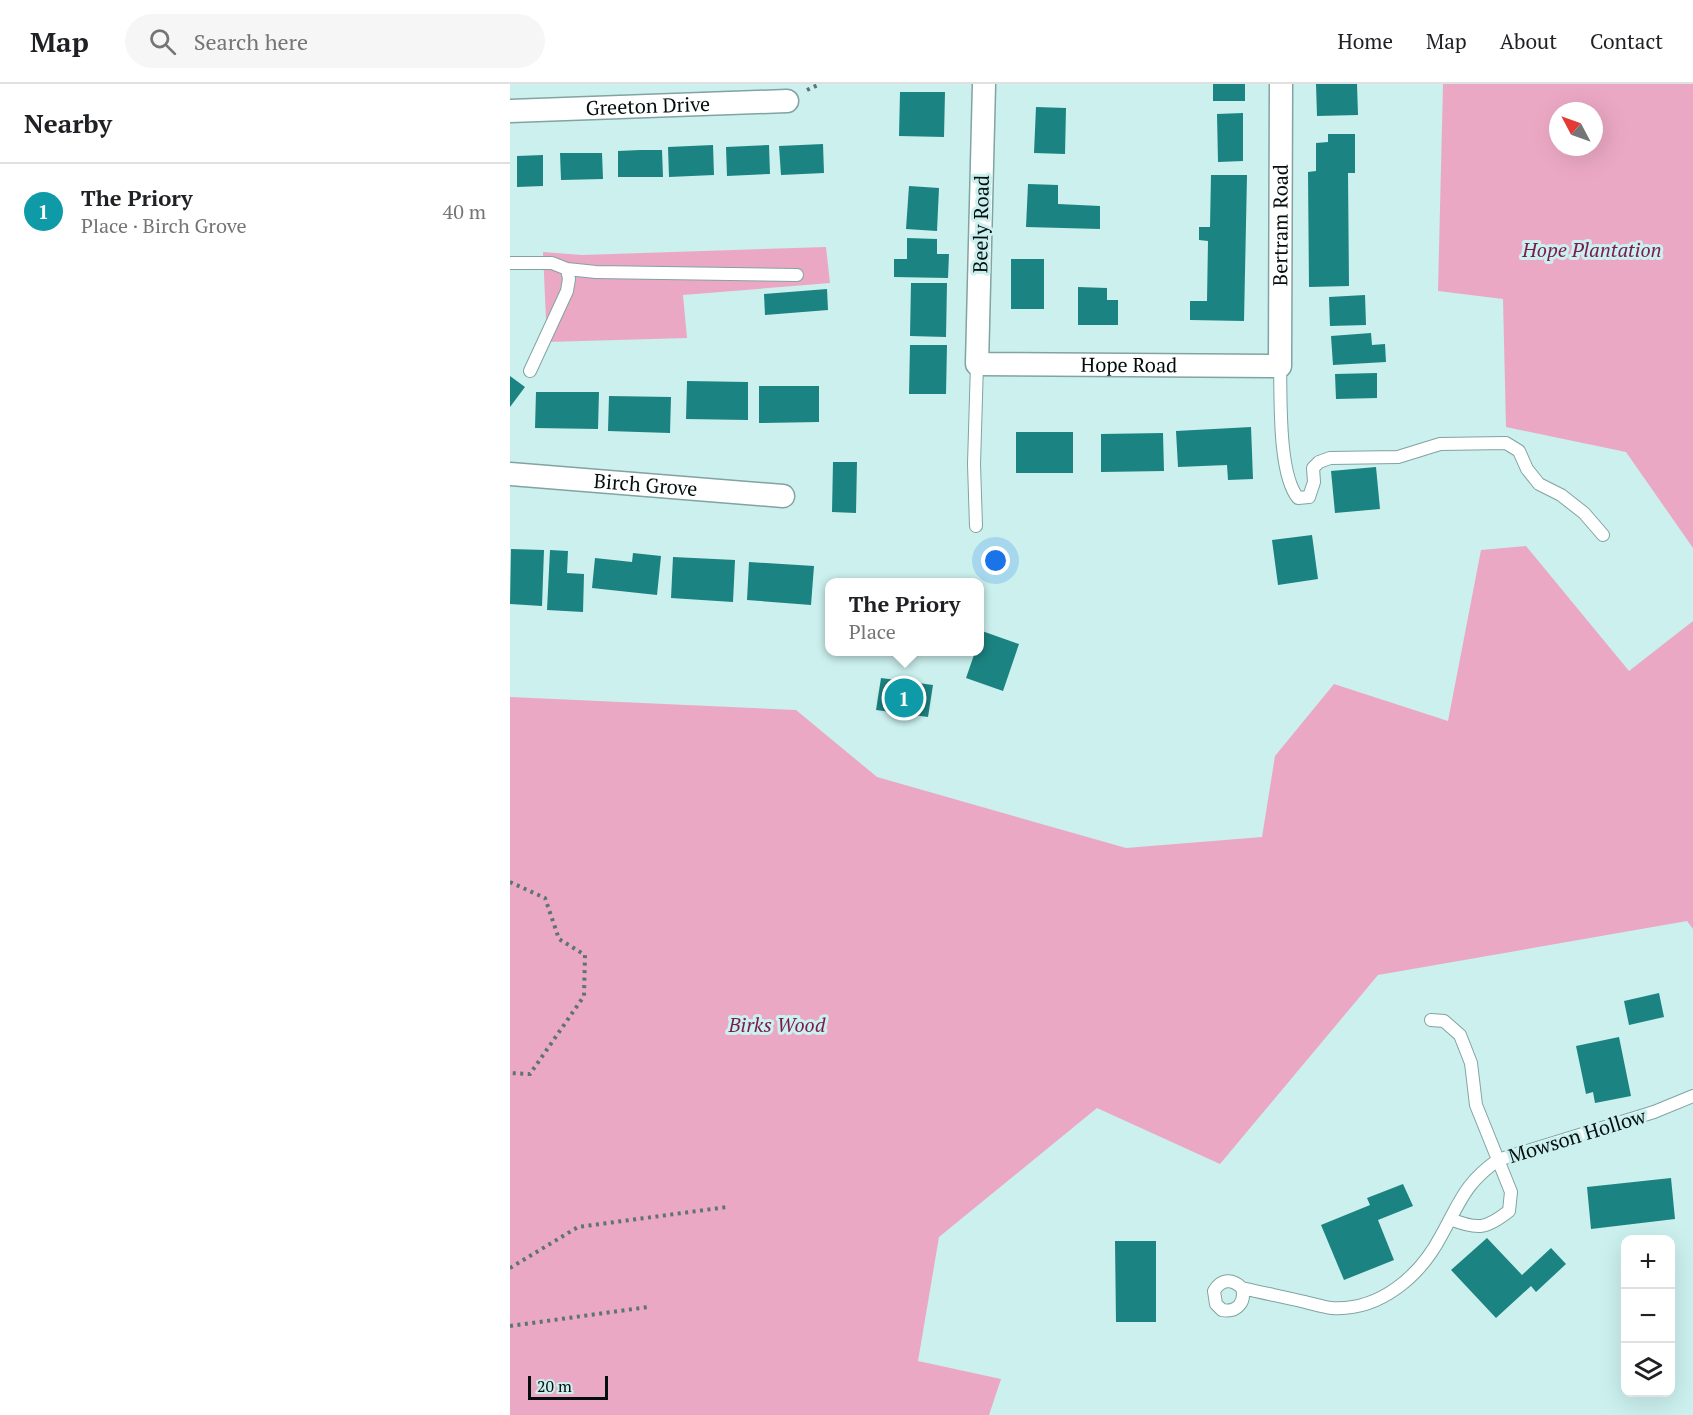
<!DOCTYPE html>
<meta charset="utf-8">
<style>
:root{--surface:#fff;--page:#f6f6f6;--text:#202124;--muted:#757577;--line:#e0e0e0;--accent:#0f766e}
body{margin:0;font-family:"PT Serif",serif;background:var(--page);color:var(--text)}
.controls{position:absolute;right:18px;bottom:18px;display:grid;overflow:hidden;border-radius:12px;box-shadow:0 6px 24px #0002}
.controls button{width:54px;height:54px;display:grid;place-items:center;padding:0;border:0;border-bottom:2px solid var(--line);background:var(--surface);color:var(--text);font:30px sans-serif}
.compass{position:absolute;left:1039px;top:18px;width:54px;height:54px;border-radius:50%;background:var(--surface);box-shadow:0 6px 24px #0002;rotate:311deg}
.scale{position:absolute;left:18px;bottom:15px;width:80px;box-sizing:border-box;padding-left:6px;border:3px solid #030e0e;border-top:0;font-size:16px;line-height:21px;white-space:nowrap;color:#030e0e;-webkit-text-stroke:4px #cbf0ee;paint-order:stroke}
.you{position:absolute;left:486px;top:477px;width:21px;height:21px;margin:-15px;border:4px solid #fff;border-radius:50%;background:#1a73e8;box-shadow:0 0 0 9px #1a73e833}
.badge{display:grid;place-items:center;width:39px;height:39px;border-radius:50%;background:var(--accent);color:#fff;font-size:20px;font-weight:700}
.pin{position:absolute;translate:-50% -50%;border:3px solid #fff;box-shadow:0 2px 6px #0006}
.popup{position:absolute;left:315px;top:494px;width:159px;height:78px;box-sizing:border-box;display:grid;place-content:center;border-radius:12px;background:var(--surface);filter:drop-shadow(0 2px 4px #0005);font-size:20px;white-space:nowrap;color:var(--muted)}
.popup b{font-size:22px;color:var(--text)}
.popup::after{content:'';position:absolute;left:50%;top:100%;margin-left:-12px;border:12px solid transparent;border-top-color:var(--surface)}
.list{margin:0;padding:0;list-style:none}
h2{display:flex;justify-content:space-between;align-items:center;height:78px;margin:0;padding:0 24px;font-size:26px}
h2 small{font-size:20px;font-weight:400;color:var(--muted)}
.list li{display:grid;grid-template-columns:39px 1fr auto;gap:18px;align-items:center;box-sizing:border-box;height:96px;padding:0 24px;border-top:2px solid var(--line)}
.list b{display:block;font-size:22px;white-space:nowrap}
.list p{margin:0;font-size:20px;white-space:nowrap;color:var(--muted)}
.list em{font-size:20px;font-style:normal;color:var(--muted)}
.icon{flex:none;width:33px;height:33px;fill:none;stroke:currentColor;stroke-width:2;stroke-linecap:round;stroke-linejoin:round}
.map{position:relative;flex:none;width:1183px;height:1331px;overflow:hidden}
header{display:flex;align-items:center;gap:36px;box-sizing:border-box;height:84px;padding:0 30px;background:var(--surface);border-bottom:2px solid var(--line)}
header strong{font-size:28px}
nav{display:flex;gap:33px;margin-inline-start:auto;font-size:21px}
.search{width:420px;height:54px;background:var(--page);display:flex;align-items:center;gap:15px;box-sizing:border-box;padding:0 21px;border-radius:33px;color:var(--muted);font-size:22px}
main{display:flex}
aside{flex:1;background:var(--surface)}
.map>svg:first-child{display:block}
</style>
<header>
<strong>Map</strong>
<div class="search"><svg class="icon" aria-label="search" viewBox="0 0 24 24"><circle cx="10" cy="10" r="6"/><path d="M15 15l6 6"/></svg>Search here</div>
<nav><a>Home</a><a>Map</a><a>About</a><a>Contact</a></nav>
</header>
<main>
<aside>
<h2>Nearby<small></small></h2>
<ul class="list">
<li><span class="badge" style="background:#0f9aa8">1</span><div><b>The Priory</b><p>Place · Birch Grove</p></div><em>40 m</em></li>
</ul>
</aside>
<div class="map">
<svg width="1183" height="1331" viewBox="0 0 1183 1331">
<rect width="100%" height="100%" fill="#cbf0ee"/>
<path fill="#eba8c4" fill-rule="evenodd" d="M933 0H1183V464L1116 368 996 343 993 215 928 207ZM1048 27H1084V63H1048Z
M316 163 320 199 173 211 177 254 37 258 33 168 72 171Z
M1016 462 1119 587 1183 537V845L1177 837 868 891 710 1080 587 1024 429 1153 408 1277 491 1295 479 1331H0V613L286 626 367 693 616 764 752 753 765 672 824 600 938 637 971 466Z"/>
<path fill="#1b8381" d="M703 0H735V17H703Z
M806 0H847L848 31 807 32Z
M390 8H435L434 53 389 52Z
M526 23 556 24 555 70 524 69Z
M733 29V77L708 78 707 30Z
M818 50H845V89H838L839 202 799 203 798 88 806 87V59L818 58Z
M313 60 314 89 271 91 269 62Z
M203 61 204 91 159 93 158 63Z
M259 61 260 90 217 92 216 63Z
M130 66H152L153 93H108V67Z
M50 69H92L93 95 51 96Z
M33 71V102L7 103V72Z
M701 91H737L734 237 680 236V217H697L698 157 689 156V143H700Z
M518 100 548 101V120L590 122V145L516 143Z
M399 102 429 104 427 147 396 145Z
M397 154 427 155V170H439L438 194 384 193V175H397Z
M501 175H534V225H501Z
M401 199H437L436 253 400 252Z
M568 203 597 204V216H608V241H568Z
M317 205 318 226 255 231 254 210Z
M855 211 856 241 820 242 819 213Z
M861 249 862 261 875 260 876 278 823 281 821 252Z
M400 261H437L436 310H399Z
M867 289V314L826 315 825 290Z
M0 292 15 303 0 323Z
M177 297 238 298V336L176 335Z
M249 302H309V338L249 339Z
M26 308H89L88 345 25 344Z
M99 312 161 313 160 349 98 347Z
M741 343 743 395 718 396 717 381 668 383 666 347Z
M506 348H563V389H506Z
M653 349 654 387 591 388V350Z
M323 378H347L346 429 322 428Z
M866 383 870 425 825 429 821 387Z
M802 451 808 495 768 501 762 456Z
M1 465 34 466 32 522 0 520Z
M40 466 58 467 57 489 74 490 73 528 37 526Z
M123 469 151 472 147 511 82 504 85 474 122 478Z
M163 473 225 476 223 518 161 514Z
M239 478 304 482 301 521 237 516Z
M472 547 509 560 493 607 456 594 465 568H469V555Z
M371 594 423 601 418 633 366 626Z
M1149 909 1154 933 1119 941 1114 917Z
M1109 953 1121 1012 1085 1019 1083 1008 1076 1010 1066 962Z
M1161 1094 1165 1135 1081 1145 1077 1103Z
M893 1100 903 1122 868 1136 884 1176 834 1196 811 1141 860 1121 857 1114Z
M977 1154 1012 1191 1041 1164 1056 1180 1026 1208 1021 1202 986 1234 941 1186Z
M605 1157H646V1238H606Z"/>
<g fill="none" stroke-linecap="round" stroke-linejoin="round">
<defs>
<path id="lane" d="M0 179H42L57 185 86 188 287 191
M770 282C771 314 768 390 788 414L799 413 804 398 803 384 809 378 820 374 888 373 930 360 996 359 1009 367 1017 385 1029 400 1051 411 1074 429 1093 451
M20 287 57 207 59 195 57 185
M466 442 464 380 467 280
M921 936 934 937 950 951 961 979 966 1021 1001 1108 999 1127C976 1145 968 1146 940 1135
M732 1204C736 1218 727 1229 712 1226L706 1220 704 1207C711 1195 722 1194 732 1204 753 1209 774 1213 795 1218 804 1220 813 1223 822 1224 870 1227 910 1192 931 1152 950 1118 955 1099 988 1076L1144 1028 1183 1012"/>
<g id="street">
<path id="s1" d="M474 0 467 280 770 282 771 0"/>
<path id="s2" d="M0 27 277 17"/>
<path id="s3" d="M0 390 273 412"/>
</g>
</defs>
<use href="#lane" stroke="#81a3a2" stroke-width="14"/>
<use href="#street" stroke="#81a3a2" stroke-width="25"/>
<path stroke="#5d7473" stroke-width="4" stroke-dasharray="3 4.5" stroke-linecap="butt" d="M297 6 310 0
M0 798 35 814 49 855 75 871 74 912 20 990 0 989
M0 1184 68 1143 217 1123
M0 1242 138 1223"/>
<use href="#lane" stroke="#fff" stroke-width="12"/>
<use href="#street" stroke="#fff" stroke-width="22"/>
</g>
<g text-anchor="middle" stroke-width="6" stroke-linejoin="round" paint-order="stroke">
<g font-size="20" fill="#030e0e" stroke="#cbf0ee">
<text dy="7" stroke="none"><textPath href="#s2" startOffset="138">Greeton Drive</textPath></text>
<text transform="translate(471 140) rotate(-89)" y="7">Beely Road</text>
<text dy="7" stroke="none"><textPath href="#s1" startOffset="724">Bertram Road</textPath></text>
<text dy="7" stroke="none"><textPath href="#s1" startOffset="432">Hope Road</textPath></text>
<text dy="7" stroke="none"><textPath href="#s3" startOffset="136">Birch Grove</textPath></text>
<text transform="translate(1067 1052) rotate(-17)" y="7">Mowson Hollow</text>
</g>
<g font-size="20" font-style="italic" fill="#7b1a4f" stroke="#cbf0ee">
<text x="1082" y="173">Hope Plantation</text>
<text x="267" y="948">Birks Wood</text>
</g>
</g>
</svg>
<div class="controls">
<button>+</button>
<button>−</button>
<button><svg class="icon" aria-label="layers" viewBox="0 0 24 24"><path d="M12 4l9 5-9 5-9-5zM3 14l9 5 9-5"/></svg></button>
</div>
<svg class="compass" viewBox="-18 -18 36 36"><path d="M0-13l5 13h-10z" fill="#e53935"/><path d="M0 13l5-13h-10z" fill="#757577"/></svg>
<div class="scale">20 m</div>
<div class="you"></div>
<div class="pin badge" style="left:394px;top:614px;background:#0f9aa8">1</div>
<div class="popup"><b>The Priory</b>Place</div>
</div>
</main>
